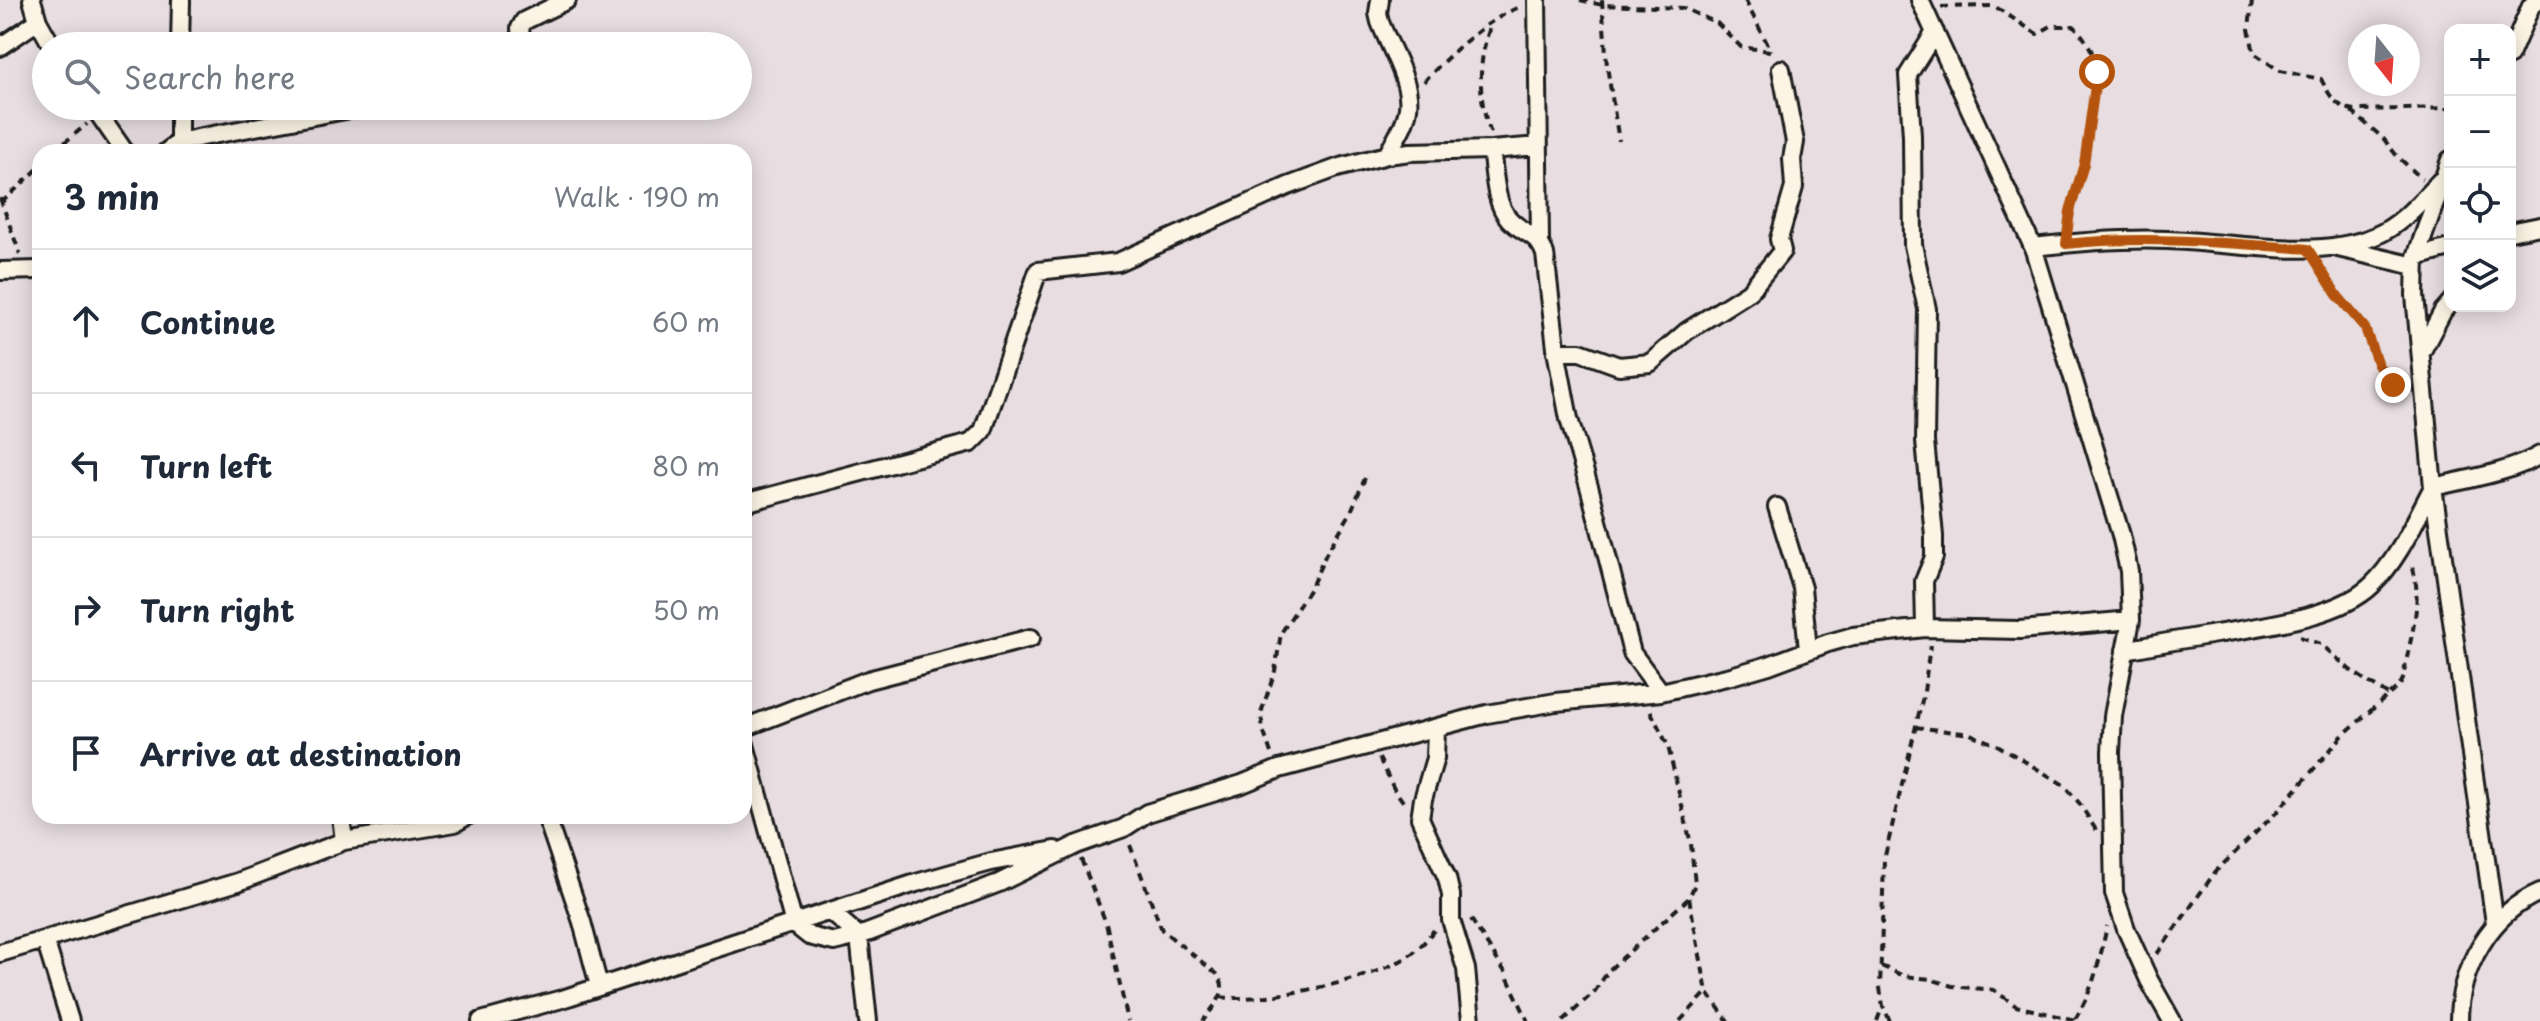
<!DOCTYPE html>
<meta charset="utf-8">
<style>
:root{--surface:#fff;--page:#f2f2f3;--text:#1f2937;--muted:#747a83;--line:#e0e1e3}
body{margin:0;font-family:"Playpen Sans",sans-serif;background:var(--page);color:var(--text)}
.controls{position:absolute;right:24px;top:24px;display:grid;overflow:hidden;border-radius:16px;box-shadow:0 4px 20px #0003}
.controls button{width:72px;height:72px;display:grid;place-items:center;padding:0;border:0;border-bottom:2px solid var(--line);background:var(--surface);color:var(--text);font:40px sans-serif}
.compass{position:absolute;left:2348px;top:24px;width:72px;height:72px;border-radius:50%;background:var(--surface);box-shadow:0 4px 20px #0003;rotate:163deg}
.stop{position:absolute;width:24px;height:24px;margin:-18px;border:6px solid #b45309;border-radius:50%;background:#fff}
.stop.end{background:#b45309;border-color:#fff;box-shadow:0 2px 8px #0008}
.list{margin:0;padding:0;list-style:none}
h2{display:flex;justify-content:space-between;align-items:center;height:104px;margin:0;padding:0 32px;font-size:34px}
h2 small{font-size:26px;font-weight:400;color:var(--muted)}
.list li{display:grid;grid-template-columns:52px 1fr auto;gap:24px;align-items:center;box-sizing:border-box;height:144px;padding:0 32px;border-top:2px solid var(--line)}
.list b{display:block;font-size:30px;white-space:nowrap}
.list em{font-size:26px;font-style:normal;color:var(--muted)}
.icon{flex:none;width:44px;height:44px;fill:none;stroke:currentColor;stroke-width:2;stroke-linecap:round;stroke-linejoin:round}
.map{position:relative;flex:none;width:2540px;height:1021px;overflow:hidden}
.search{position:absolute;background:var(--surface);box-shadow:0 4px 20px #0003;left:32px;top:32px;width:720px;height:88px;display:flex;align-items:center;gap:20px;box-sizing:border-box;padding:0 28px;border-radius:44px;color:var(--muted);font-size:30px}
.panel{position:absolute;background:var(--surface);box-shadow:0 4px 20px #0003;left:32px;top:144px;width:720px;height:680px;border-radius:24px}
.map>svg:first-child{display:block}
</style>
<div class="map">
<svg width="2540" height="1021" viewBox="0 0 2540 1021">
<rect width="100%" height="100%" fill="#e8dee2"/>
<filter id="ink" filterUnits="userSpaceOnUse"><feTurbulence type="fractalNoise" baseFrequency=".0125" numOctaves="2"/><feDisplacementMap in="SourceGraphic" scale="16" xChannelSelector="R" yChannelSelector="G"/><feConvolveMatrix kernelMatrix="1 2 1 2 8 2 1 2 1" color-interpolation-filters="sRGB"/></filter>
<g filter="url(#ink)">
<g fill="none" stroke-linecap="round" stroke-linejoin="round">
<defs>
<path id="street" d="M32 0 38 21 52 46
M1380 0 1378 13 1380 22C1389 46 1412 83 1408 108 1406 125 1394 141 1387 155
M1537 0 1540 241
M1920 0 2033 247 2121 535 2129 571 2131 620 2113 716 2111 752 2114 893 2126 929 2149 980 2172 1021
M180 46 181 0
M522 46 520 28 524 21 567 0
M0 47 38 21
M2510 55 2531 6 2538 0
M93 106 125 152
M179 142V106
M1491 150C1495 173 1494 202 1509 219 1524 235 1537 232 1545 254L1557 356 1569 419 1590 490 1632 653 1661 692
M166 152 179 142 202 137 367 106
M2450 160 2416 257 2415 295 2433 487 2495 923
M2510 232 2540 226
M2033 247C2078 242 2122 238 2168 240 2231 242 2317 261 2375 236 2401 225 2420 202 2440 181
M2338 248 2415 266
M2416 257 2450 248
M0 271 40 270
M1556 352H1580L1619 366 1650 363 1687 331 1749 292 1782 251 1779 239 1794 187 1792 159 1795 142 1781 69
M2421 353 2443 311 2450 303
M744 503 971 443 983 431 1038 271 1118 262 1288 186 1337 168 1387 155 1410 152 1491 150 1538 146
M1777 507 1802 588 1808 650
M1925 628 1924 581 1934 557V536L1925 441 1927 309 1913 245 1912 136 1908 75 1935 32
M2125 650C2155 644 2185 639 2216 634 2261 626 2338 618 2372 585 2399 559 2415 520 2433 487 2467 479 2509 473 2540 455
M744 728 868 680 1031 638
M1436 729 1435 758 1423 799 1420 818 1447 878 1451 895V920L1466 969 1471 1021
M744 741 794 924 809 936 834 942 859 936 999 883 1076 845 1124 828 1147 813 1242 784 1279 769 1487 714 1556 702 1661 692 1731 676 1769 665 1828 643 1853 636 1925 628 2020 630 2131 620
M341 816 344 841
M546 816 582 922 599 986
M831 912 859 936 868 1021
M45 940 70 1021
M0 953 238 882 344 841 455 823 467 816
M481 1021 562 999 916 883 991 862 1055 850
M2459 1021C2459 968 2491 913 2540 892"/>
</defs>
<use href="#street" stroke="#1c1c1c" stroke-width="22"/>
<path stroke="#1c1c1c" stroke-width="4" stroke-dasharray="8 6" stroke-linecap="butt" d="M1580 0 1602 5 1683 8 1717 23 1741 47 1770 51
M1602 0 1607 66 1619 141
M1745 0 1771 51
M2252 0 2249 29 2254 53 2280 71 2321 79C2330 96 2336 109 2357 110L2450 108
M1941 7 1994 6 2037 34 2051 26H2074C2087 40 2095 53 2097 72L2084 164 2068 228
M1424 82C1447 56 1487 19 1520 7
M2351 111 2383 138 2397 156 2422 179
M1491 133C1477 100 1478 57 1491 25
M53 152 87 124
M0 198 20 254
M1 203 40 167
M2318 264 2337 295 2365 328 2378 365 2406 399
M2300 637 2321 644 2350 670 2388 695
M1915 727 1970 734 1999 746 2064 785 2080 804 2096 830
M1271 753 1263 730 1261 713 1275 671 1281 633 1311 587 1326 554 1350 514 1365 478
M1379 758 1394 789 1404 803
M1130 845 1162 930 1217 974C1231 992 1213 1006 1203 1021
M1081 859 1106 923 1128 1021
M1689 898 1707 992 1728 1021
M1471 919 1505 972 1528 1021
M2157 954 2216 871 2277 812 2343 735 2400 685 2403 679C2409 639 2425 602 2411 562
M1881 966 1904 976 1930 979 1952 986 1994 990 2016 1006 2075 1020
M1220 997C1262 1003 1371 981 1407 957 1420 949 1428 938 1437 926
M2075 1019C2093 991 2100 959 2107 926
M1563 1021 1595 991 1609 970 1689 898 1695 884 1691 844 1668 746 1650 710
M1680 1021 1707 992
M1877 1021 1882 1008
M1890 1021 1883 1006 1880 988 1884 860 1924 692 1930 645"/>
<use href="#street" stroke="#fcf5e5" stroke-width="16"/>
</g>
</g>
<g fill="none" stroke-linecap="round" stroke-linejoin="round" filter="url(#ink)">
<path stroke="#b45309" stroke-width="10" d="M2097 72 2084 164 2070 211 2066 244C2146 235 2227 243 2308 249L2337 295 2365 328 2378 365 2393 385"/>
</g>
</svg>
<div class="controls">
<button>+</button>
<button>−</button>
<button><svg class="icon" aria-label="locate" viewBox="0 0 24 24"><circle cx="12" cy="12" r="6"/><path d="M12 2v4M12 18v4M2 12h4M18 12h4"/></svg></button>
<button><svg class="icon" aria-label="layers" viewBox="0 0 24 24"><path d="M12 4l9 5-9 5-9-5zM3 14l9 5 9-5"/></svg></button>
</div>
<svg class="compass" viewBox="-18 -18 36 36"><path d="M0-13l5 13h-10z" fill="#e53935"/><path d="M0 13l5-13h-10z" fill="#747a83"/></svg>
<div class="stop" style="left:2097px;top:72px"></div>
<div class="stop end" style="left:2393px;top:385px"></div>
<div class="search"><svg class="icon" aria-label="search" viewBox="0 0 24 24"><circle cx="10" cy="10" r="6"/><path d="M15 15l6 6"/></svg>Search here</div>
<section class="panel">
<h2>3 min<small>Walk · 190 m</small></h2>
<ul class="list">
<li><svg class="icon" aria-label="ahead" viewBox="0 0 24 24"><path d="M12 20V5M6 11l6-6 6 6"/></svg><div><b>Continue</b></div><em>60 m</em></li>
<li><svg class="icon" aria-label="left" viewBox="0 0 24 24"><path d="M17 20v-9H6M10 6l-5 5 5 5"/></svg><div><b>Turn left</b></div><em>80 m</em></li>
<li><svg class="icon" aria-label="right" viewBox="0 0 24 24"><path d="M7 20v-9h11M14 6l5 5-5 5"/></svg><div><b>Turn right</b></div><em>50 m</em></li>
<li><svg class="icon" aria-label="arrive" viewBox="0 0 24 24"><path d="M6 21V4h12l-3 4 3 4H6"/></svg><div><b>Arrive at destination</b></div></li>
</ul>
</section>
</div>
